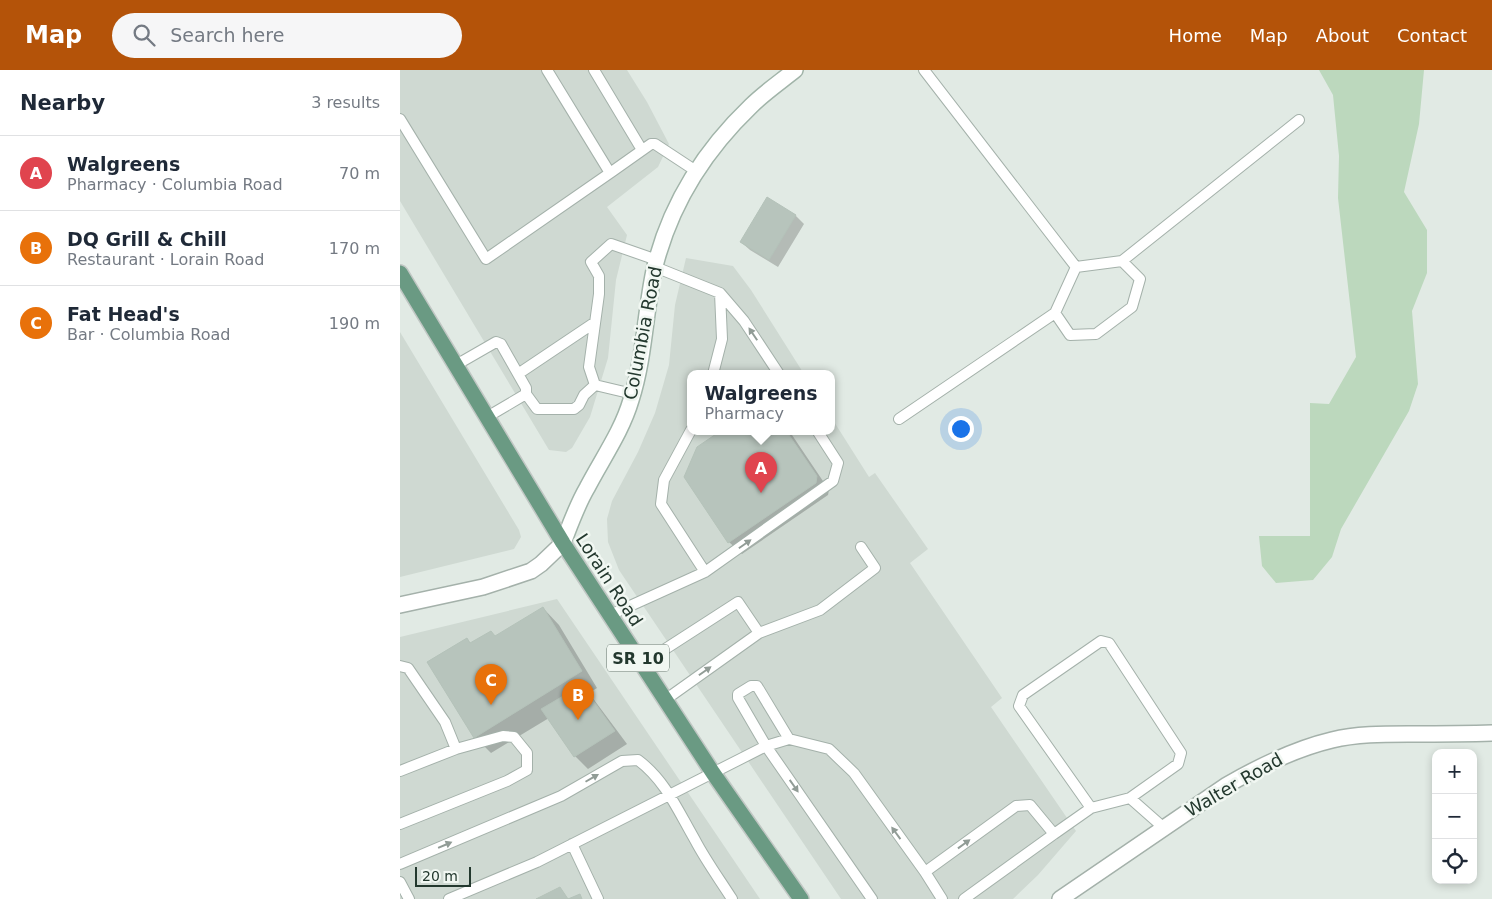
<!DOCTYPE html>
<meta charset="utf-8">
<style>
:root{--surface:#fff;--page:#f6f6f7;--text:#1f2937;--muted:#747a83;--line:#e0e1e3;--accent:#b45309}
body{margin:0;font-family:"DejaVu Sans",sans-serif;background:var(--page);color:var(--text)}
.controls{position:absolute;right:15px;bottom:15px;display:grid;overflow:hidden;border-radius:10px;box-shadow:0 2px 8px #0003}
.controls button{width:45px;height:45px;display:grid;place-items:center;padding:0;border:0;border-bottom:1px solid var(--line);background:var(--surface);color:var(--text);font:25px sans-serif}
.scale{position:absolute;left:15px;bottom:12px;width:56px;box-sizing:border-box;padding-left:5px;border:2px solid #23382e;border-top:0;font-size:14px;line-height:18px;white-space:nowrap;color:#23382e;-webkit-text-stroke:4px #f1f7f2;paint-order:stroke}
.you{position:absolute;left:560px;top:358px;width:18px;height:18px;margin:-12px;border:4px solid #fff;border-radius:50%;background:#1a73e8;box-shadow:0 0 0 8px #1a73e833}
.badge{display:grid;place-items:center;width:32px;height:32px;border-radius:50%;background:var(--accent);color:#fff;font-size:16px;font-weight:700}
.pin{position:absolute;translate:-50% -41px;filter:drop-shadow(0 1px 2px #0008)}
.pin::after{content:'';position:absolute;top:26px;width:18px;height:15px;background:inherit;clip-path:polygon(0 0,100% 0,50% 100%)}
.popup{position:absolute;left:287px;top:300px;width:148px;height:65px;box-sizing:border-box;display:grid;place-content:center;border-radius:10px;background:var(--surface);filter:drop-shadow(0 1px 4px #0005);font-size:16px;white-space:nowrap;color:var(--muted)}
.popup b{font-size:19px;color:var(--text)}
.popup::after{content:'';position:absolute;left:50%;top:100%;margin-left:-10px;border:10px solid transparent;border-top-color:var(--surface)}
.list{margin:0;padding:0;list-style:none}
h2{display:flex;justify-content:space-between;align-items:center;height:65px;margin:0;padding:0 20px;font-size:21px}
h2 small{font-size:16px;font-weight:400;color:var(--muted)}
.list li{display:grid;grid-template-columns:32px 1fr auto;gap:15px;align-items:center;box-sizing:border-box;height:75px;padding:0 20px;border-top:1px solid var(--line)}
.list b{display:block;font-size:19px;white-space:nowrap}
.list p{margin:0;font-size:16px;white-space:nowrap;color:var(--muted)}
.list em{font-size:16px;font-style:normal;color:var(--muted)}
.icon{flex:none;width:28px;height:28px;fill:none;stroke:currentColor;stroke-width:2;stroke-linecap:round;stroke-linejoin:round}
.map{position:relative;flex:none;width:1092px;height:829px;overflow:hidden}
header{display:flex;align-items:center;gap:30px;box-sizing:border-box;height:70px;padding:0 25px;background:var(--accent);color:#fff}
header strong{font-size:24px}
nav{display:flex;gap:28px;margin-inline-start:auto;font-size:18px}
.search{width:350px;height:45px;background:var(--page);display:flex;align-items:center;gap:12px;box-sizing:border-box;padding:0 18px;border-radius:28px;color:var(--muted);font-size:19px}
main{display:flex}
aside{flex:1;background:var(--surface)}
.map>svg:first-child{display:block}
</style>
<header>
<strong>Map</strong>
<div class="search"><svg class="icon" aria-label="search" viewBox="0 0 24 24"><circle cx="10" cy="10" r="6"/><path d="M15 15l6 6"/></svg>Search here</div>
<nav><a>Home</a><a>Map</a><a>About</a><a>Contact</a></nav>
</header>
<main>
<aside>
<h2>Nearby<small>3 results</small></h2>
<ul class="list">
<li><span class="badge" style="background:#e0444e">A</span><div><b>Walgreens</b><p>Pharmacy · Columbia Road</p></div><em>70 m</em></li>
<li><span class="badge" style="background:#e8710a">B</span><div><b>DQ Grill &amp; Chill</b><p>Restaurant · Lorain Road</p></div><em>170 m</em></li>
<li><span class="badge" style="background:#e8710a">C</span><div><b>Fat Head's</b><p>Bar · Columbia Road</p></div><em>190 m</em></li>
</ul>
</aside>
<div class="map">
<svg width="1092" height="829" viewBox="0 0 1092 829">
<rect width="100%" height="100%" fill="#e1eae4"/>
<path fill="#cfd9d2" d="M0 0H227L247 32 269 74 258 97 207 137 227 165 216 210 208 288 190 347 172 378 166 382 149 380 0 131Z
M286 188 333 196 351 220 404 304H291V362H431V347L469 407 475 403 528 479 510 493 602 628 591 637 676 761 638 805 613 829H441L219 500 208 472 207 449 212 431 238 382 255 343 269 295 275 235Z
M0 262 119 460 121 467 114 479 0 507Z
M157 529 360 829H0V567Z"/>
<path fill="#bcd8bd" d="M919 0H1024L1019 54 1004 122 1027 160V203L1012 241 1018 314 1009 341 941 459 932 487 913 510 876 513 862 496 859 466H910V333L929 334 956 287 938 128 939 86 933 25Z"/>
<path fill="#0003" d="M367 129 396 146 404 154 378 197 350 180 341 172Z
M321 362H390L429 420 428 425 342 484 329 472 298 378Z
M143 538 159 555 197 618 189 623 227 674 188 699 175 686 149 648 91 683 75 667 67 569 71 574 96 567Z"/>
<path fill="#b7c4bc" stroke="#b4c2b9" d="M367 127 396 145 369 190 340 172Z
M319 362H387L417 406 416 413 328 473 284 407 297 377Z
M143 537 182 601 74 668 27 592 67 568 70 573 91 561 95 566Z
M182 615 215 661 174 687 141 639Z
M160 817 168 829 180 824 182 829H136Z"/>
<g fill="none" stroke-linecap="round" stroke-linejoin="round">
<defs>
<path id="service" d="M194 0 242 80
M524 0 676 197
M0 49 86 189 210 103 147 0
M210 103 251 74H255L296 101
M722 191 740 209 732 237 696 264 670 265 655 243 676 197Z
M722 191 899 50
M255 197 320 223 344 251 379 304
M56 295 96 272 101 274 126 318V324L87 347
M118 304 194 253
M313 304 322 269 320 223
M126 324 137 339H174L179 335 184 325 195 315
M233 324 195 315 189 297 199 224V206L191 192 211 174 257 190
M499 349 655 243
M291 360 264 410 261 434 305 502
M210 545 305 502 433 411 438 393 418 362
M359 563 420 540 475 498 461 477
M242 594 338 532 359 563 265 630
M0 596 8 598 45 652 56 679 103 666 114 667 127 683V700L107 711 0 754
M389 669 357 616H351L338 624V628L366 676 472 829
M0 701 56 679
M691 738 619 636 623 625 701 571 709 573 781 683 778 694 730 728
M654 764 691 738 730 728 764 758
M172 774 198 829
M0 794 161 726 222 691 238 690C266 711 278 741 295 770 306 791 320 810 332 829
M525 802 616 736 630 735 654 764 564 829
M0 812 9 829
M49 829 137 792 366 676 389 669 429 679 454 703 525 802 542 829"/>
<path id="tertiary" d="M0 535 83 517 131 501 141 494 163 473
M660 829 827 715C860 696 894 679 932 670 956 664 983 664 1008 664 1036 664 1064 664 1092 663"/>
<path id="secondary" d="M163 473C170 455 177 435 187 418 202 389 222 361 231 330 245 286 245 240 255 196 271 133 304 81 351 36 364 23 380 12 395 0"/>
<path id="primary" d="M0 203 163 473 313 703 401 829"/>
</defs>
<use href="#service" stroke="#a4b1aa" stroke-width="12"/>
<use href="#tertiary" stroke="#a4b1aa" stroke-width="18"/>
<use href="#secondary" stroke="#a1b4a9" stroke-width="18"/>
<use href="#primary" stroke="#c1c7c4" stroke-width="18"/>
<use href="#service" stroke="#fff" stroke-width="10"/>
<use href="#tertiary" stroke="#fff" stroke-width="15"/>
<use href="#secondary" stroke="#fff" stroke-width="15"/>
<use href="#primary" stroke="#6a9a83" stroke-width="15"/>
</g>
<defs><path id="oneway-solid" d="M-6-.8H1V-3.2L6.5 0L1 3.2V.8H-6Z" transform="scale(1.25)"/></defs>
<g fill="#919c96">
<use href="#oneway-solid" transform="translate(353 264) rotate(-124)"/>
<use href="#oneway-solid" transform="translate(345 474) rotate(-35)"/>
<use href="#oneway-solid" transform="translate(305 601) rotate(-35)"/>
<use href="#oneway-solid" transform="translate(192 708) rotate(-30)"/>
<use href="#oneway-solid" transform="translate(394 716) rotate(55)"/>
<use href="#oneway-solid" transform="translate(496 763) rotate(-126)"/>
<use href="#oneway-solid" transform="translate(564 774) rotate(-36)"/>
<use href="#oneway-solid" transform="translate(45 775) rotate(-23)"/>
</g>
<g text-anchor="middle" stroke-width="5" stroke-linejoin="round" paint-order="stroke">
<rect fill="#f1f7f2" stroke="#617169" stroke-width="1" x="207" y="574.5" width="62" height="27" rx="4"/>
<g font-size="16" font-weight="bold" fill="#23382e">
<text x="238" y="594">SR 10</text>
</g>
<g font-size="18" fill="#23382e" stroke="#f1f7f2">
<text transform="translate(243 263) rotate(-79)" y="6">Columbia Road</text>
<text transform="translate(209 510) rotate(57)" y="6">Lorain Road</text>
<text transform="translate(834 715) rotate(-30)" y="6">Walter Road</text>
</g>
</g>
</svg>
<div class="controls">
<button>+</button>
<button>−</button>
<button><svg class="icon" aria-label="locate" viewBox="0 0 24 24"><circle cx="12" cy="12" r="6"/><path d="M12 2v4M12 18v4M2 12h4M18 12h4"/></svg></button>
</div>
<div class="scale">20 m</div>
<div class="you"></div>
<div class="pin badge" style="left:361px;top:423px;background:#e0444e">A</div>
<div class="popup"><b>Walgreens</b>Pharmacy</div>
<div class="pin badge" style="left:178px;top:650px;background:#e8710a">B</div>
<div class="pin badge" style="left:91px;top:635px;background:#e8710a">C</div>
</div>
</main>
